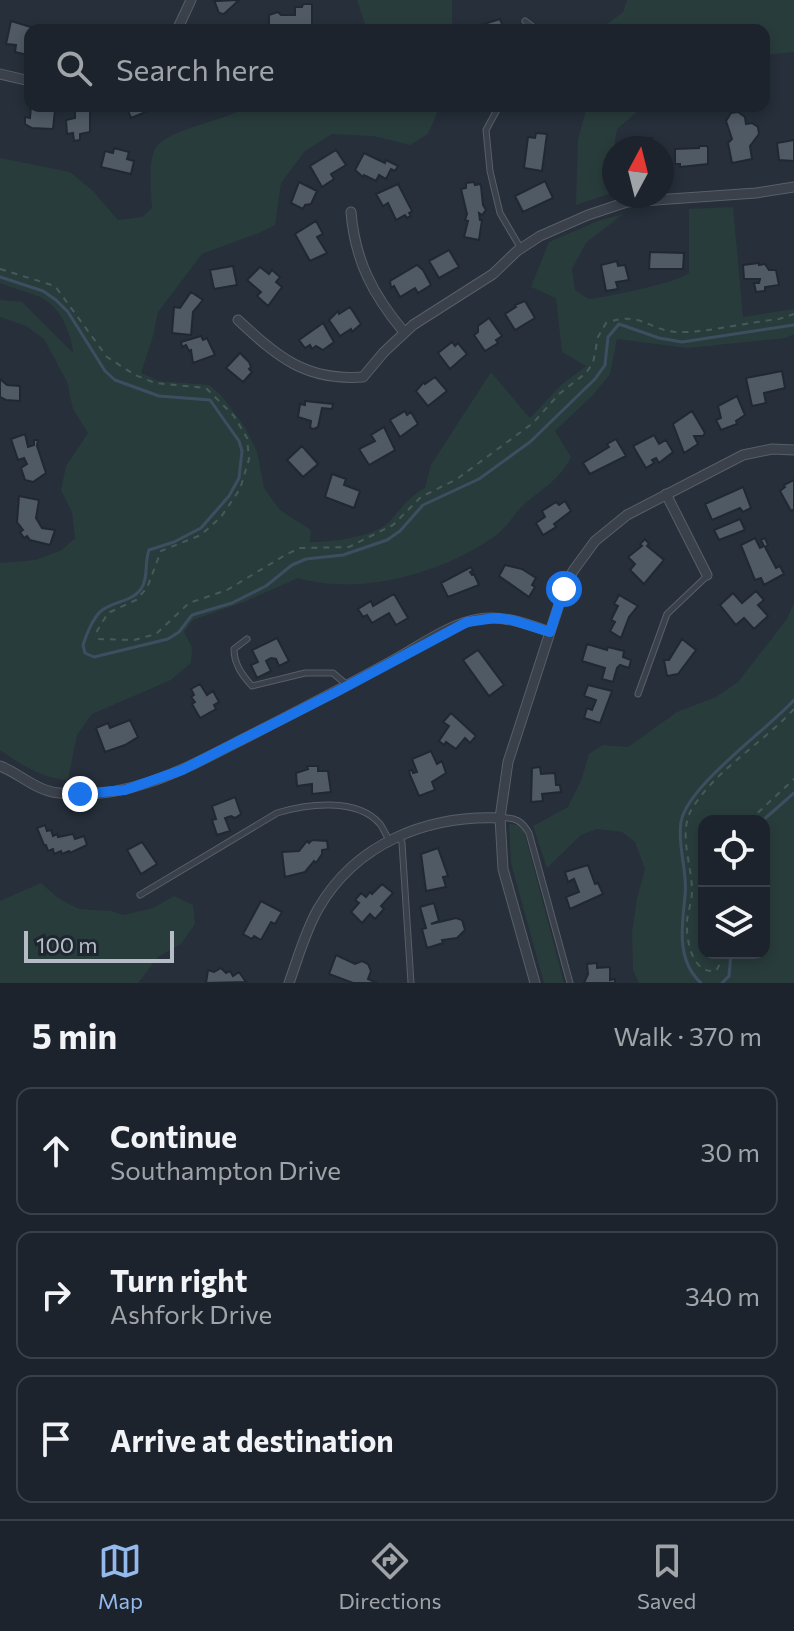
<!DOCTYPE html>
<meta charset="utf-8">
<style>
:root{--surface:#1c232c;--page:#292f38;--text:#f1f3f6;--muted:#a0a4a9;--line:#3a4048;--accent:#94b9ec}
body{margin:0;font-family:Commissioner,sans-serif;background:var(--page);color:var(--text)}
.controls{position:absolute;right:24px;bottom:24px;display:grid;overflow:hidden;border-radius:16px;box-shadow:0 4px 12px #0003}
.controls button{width:72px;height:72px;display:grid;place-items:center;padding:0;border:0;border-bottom:2px solid var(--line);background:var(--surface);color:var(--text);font:40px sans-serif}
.compass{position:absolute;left:602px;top:136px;width:72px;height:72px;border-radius:50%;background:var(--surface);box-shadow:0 4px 12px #0003;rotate:7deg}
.scale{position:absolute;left:24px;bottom:20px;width:150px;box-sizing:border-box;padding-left:8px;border:4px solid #b5bcc6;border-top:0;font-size:22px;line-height:28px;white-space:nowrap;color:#b5bcc6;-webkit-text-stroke:6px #1f2630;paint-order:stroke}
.stop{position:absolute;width:24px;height:24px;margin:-18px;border:6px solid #1a73e8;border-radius:50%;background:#fff}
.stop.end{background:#1a73e8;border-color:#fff;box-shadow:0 2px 8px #0008}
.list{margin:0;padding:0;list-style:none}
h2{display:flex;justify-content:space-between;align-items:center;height:104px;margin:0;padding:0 32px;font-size:34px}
h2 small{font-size:26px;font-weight:400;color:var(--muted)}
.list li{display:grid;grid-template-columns:52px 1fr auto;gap:24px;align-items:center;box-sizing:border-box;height:128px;margin:0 16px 16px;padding:0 16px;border:2px solid var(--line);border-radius:16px}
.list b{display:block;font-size:30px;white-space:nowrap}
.list p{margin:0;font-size:26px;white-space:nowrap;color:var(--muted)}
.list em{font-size:26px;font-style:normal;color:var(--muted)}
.icon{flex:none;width:44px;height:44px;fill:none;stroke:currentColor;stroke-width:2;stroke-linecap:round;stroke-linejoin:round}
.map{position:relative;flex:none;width:794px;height:983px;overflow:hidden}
.search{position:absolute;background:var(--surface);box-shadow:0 4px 12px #0003;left:24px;right:24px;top:24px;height:88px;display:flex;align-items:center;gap:20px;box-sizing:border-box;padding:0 28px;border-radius:16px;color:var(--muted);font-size:30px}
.sheet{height:536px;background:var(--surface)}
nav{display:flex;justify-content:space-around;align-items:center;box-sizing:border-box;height:112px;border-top:2px solid var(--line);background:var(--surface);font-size:22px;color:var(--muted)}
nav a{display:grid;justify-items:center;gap:4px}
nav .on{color:var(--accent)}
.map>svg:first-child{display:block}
</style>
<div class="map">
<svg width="794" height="983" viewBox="0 0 794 983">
<rect width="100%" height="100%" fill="#262f3a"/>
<path fill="#293c3c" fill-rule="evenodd" d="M357 0H452V30H367Z
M627 0H794V52L764 55V30H599L623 12Z
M249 106H440L428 134 410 145 373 136 332 134 305 151 281 183 275 225 259 233 202 254 158 312 153 336 141 373 159 381 209 385 221 395 244 426 257 451 264 488 280 510 311 530 310 542C331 542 374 537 389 522 401 509 408 497 425 488L431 465 491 372 530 418 561 385 586 366 562 352 556 298 531 287 549 242 598 221 623 214 586 243 572 269 575 290 589 299C607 297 677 283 689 273V209L733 207 743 317 794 309V334L786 338 687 348 617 339 610 374 593 395 555 431 571 457C562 476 546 487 529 500 515 511 508 528 491 539 439 574 359 596 298 578L244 602 193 620 184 632 192 647 191 663 171 680 92 714 77 735 68 780C41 778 22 765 0 750V563L35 560 62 550 75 538 72 512 61 490 66 466 88 433 73 409 67 382 44 339 26 326 0 317V300L22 302 73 353C72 341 69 333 64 322 49 292 28 295 0 283V158L70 172 92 190 118 220 142 217 152 208C151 191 148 168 154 151 163 129 227 121 249 106Z
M587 106H644L617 129 612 160V193L576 205 578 140Z
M794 603V983H639L633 970 632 932 637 898 645 869 635 842 622 832 597 829 581 835 547 868 533 826 568 807 581 781 589 754 603 745 628 747 677 712 716 697 738 682 787 619ZM704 821H764V953H704Z
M509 824 518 825 524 831 564 983H544L511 863Z
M41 883 58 898 79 909 112 911 123 915 153 908 174 896 193 905 195 924 181 944 158 957 138 983H0V901Z"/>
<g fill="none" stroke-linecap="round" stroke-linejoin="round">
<path stroke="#3d4e61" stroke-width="3" d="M0 277 43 291 56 300 68 312 105 371 115 380 159 396 210 400 239 441 242 451 239 478 229 496 201 528 174 542 149 550C144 563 149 577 141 589 132 602 113 601 101 611 93 618 86 635 83 645L85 653 94 657 168 639 179 632 192 615 232 603 266 586 292 565 306 559 343 555 387 540 400 531 423 505 479 479 530 442 595 379 605 365 608 337 619 324 659 338 682 342 794 325
M762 821 794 793
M701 983C676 960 682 926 685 896 688 871 677 847 681 822 687 786 768 729 794 700
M722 983 729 976 731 953"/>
</g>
<path fill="#4f5a65" stroke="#212832" stroke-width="2" d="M214 0 217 1 239 0 224 14 219 13Z
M303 4H312V27H307V30H273V27H269V15L278 12 281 15H295V7H302Z
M500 19 504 30H465Z
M11 21 34 28 30 30 28 55 15 52 16 45 6 44Z
M31 106H43L55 110 53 129 32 128 25 124V117L30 118Z
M126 106H152L153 109 131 118Z
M90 108V132L80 134V140L74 141 73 133 67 134 66 120 75 118V109Z
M738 112 745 117 746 124 752 123 758 127 759 134 750 146 752 159 732 163 728 143 732 139 726 121 731 113Z
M536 133 547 134 542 171 524 168 528 137 535 138Z
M652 138 653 148H627V140Z
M794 140V161L779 160 777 143Z
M699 146H707L708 148V164L680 167V164H675V149L699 148Z
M114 148 129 152 127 159 134 161 131 174 101 167 105 151 113 153Z
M336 150 346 165 331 174 334 179 322 187 310 166Z
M364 153 385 163 386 160 398 166 395 171 391 169 386 179 379 175 376 181 364 175 363 177 355 170Z
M545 181 553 198 523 212 515 196Z
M299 182 317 191 311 204 305 205 303 209 291 203Z
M474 182 475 185 480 184 481 186 483 205 486 210 482 215 479 213 480 220H482L479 240 464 237 468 221 465 220 467 214 461 189 466 188V183Z
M398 184 412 211 409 213 411 216 407 218 405 215 396 220 388 203 383 206 376 194Z
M316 221 323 234 317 237 327 253 310 261 295 234Z
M449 250 459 267 439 278 429 261Z
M650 252 684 253 683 269H649Z
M617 261 618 266 625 265 629 280 616 282 618 289 606 291 601 265Z
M759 263V265L765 264 769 270H776L779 285 765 287V291L756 292 754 283H759L760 279H744L743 265Z
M417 265 423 270 431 285 418 293 415 288 400 297 394 286 391 288 390 281Z
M233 266 237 285 214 289 210 270Z
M260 267 269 274 272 270 280 277 276 282 282 287 268 306 257 296 261 292 247 280Z
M191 292 203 300 193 312 191 335 172 333 174 307 180 308Z
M525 301 535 318 515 330 505 314 516 307 515 305Z
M350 307 361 324 352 332 351 329 340 336 329 320 338 311 339 314Z
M489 318 502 336 496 340 498 343 485 351 474 335 478 332V326Z
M323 323 334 342 323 350 316 346 312 349 310 345 305 348 299 340Z
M201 336 203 340 207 338 215 355 193 363 191 350 189 351 186 345 182 347 181 342Z
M452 342 455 346 458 343 467 354 450 369 438 353Z
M240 353 249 362 251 367 249 369 252 372 243 382 226 368Z
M782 371 785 388 764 393 766 403 752 406 746 378Z
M435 377 447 391 428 406 416 391 424 382 425 384Z
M0 379 7 385 20 386V401L6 400 0 397Z
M737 396 745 415 736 421 737 424 721 430 716 420 721 418 718 406Z
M305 401 333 404 332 409 322 408 318 427 314 429 310 428 311 421 298 417 300 404 305 405Z
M405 411 407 415 411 412 418 424 400 437 390 420Z
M692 411 705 433 703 436H694L698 444 684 453 673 424Z
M384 427 395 450 369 465 359 449 375 441 371 435Z
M25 434 28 447 34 445V440H38L37 446 46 473 33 482 25 480 21 468 27 464 24 458 18 460 11 439Z
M654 435 659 444 666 440 673 452 659 463 656 458 652 460 654 463 646 468 633 446Z
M616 439 626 456 590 474 583 463 609 447 607 444Z
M302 446 318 464 303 477 287 460Z
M332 474 346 479 344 485 360 491 354 508 325 497Z
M794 480V509L791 511 780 491 785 487 784 485Z
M743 487 751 508 743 512 740 508 712 520 705 504Z
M19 496 39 500 36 518 42 528 55 530 50 545 30 540 27 536 24 538 20 532 23 530 17 522Z
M565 501 571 511 554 524 556 527 543 535 536 523 545 517 542 511 556 502 559 505Z
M740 519 745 530 719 540 714 530Z
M755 538 760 548 764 546 761 540 765 538 768 545 765 547 776 568 780 566 784 574 764 585 761 578 755 580 741 545Z
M645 539 649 544 647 546 664 560 644 584 630 570 635 564 628 557 642 546 640 544Z
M505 565 522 569 536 578 532 585 535 587 529 597 499 576Z
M471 567 473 571 470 572 472 575 474 574 479 585 448 597 441 583Z
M756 591 764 600 758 605 768 616 754 629 744 618 736 625 720 605 733 593 742 603Z
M394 594 408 618 396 625 389 613 372 623 367 615 363 617 358 609 371 601 373 606Z
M619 595 638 606 629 617 621 638 610 631 615 622 611 620 618 606 614 604Z
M277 638 289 661 279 666 276 659 271 658 266 661 271 671 257 678 251 665 258 662 252 650Z
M682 639 696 650 678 674 667 676 664 660H669Z
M587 644 607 650 608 647 624 651 623 657 631 660 629 668 620 665 617 668 613 682 602 679 605 668 582 661Z
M478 650 504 685 489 696 463 660Z
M200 684 207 695 213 691 219 702 214 705 216 709 200 718 192 704 195 702 191 697 194 695 191 689Z
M588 685 612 691 600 723 584 718 587 708 592 710 596 700 584 696Z
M451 713 476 736 470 743 465 738 456 749 446 742 444 745 439 741 449 726 443 722Z
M130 720 138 737 125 745 105 752 96 728 108 723 110 728Z
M431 751 437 764 442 761 446 773 432 782 435 790 419 796 410 775 409 771 412 770 413 773 417 772 412 759Z
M307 766H318V771H328L331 792 312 794V784L297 786 296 773 308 769Z
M540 767 541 774 555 773 556 785H560L561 792 542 794 543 801 531 802 532 768Z
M235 797 241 814 235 818 231 816 225 818 230 831 217 835 212 820 216 819 212 806Z
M45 825 47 831 51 830 53 836 57 834 58 837 73 834 75 839 84 836 87 845 70 853 69 851 62 854 61 851 54 854 53 849 48 851 46 845H44L37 828Z
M312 840 327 841 328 849 322 850V854L316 863 314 861 305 872 285 877 282 852 299 851 307 841 309 843Z
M142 842 157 864 141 874 127 850Z
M438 848 448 876 443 877 446 887 426 891 421 854Z
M588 865 595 884 598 883 603 894 570 909 566 897 579 892 574 879 568 882 565 872Z
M382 884 393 893 381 906 384 909 375 919 370 914 362 923 351 912 359 903 355 900 361 893 366 897 370 892 372 894Z
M261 901 282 912 275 924 271 922 261 940 254 936 252 939 243 934Z
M434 903 439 921 431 924 456 918 462 920 465 930 457 938 442 940 443 943 427 948 422 929 426 928 420 907Z
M336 955 355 964 362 961 368 964 371 971 368 979 377 983H353L329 974Z
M597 963V968L610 967V980L615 979V983H584L588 974 587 964Z
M221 968 226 973 230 971 233 976 239 972 246 982 206 983 208 970 214 972Z"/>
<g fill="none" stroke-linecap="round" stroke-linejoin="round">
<defs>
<path id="service" d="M525 21 537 30
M499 106 486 130 490 171 500 213 520 247
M247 639 234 649C234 664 242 675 252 686L305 673H333L347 685
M638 694 667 614 707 576
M501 818C515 817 522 821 529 833L570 983
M399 836 402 843 411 983
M140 895 277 813C306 804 357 797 380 824 383 828 386 835 389 840"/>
<path id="minor" d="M177 30 191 0
M0 74 30 81
M351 212C355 261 373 295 404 332
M238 320C278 357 305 381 363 377L384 352 413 325 493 274 517 251 540 236 588 215 627 202 756 193 794 187
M666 494 707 575
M0 766C19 773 36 791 59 793 130 802 192 765 253 734 300 710 346 686 392 661 420 646 448 624 479 619 504 615 527 624 550 632
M289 983C298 958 305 932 318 909 356 843 427 815 500 818
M535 983 503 869 500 818 508 762 564 589 573 571 595 541 627 515 743 455 772 449 794 450"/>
</defs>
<use href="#service" stroke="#585f69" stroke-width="7"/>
<use href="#minor" stroke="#585f69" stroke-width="11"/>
<path stroke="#48595a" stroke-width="2" stroke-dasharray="6 6" stroke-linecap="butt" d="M0 269 55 286 107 357 135 375 155 383 206 388 234 416 247 438 249 459 240 489 221 517 201 535 161 551 147 588 136 600 108 613 97 631 99 639 134 640 156 634 189 603 227 590 287 554 300 548 349 547 393 525 421 497 457 479 533 423 559 394 586 373 593 363 598 337 606 323C641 310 649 331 678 332 705 333 750 322 779 319L794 314
M749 821 794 779
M721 953 720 964 716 971C692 974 686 941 687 921 688 911 692 901 692 891 692 864 677 831 693 807 719 767 763 743 794 709"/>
<use href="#service" stroke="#3a414b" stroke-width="5"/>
<use href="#minor" stroke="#3a414b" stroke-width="9"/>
</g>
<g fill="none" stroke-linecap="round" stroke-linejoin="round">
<path stroke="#1a73e8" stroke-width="10" d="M80 794 125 790 182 770 336 692 467 622 495 618 512 620 550 632 564 589"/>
</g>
</svg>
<div class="controls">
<button><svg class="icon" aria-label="locate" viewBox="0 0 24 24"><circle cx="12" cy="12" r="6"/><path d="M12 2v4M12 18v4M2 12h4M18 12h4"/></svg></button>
<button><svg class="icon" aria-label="layers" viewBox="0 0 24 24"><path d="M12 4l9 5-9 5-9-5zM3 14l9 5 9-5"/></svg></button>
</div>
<svg class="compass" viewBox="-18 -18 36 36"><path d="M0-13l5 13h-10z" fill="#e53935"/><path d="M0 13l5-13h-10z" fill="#a0a4a9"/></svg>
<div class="scale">100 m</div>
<div class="stop" style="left:564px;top:589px"></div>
<div class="stop end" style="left:80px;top:794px"></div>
<div class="search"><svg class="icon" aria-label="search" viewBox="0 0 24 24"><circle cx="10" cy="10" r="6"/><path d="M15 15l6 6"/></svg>Search here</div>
</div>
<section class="sheet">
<h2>5 min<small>Walk · 370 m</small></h2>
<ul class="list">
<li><svg class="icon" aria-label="ahead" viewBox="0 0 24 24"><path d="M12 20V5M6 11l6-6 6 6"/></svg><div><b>Continue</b><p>Southampton Drive</p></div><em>30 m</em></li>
<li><svg class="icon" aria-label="right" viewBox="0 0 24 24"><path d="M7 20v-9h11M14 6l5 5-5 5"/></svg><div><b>Turn right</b><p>Ashfork Drive</p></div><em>340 m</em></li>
<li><svg class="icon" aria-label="arrive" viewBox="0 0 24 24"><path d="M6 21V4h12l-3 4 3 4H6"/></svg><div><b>Arrive at destination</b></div></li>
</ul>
</section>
<nav>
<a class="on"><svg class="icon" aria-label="map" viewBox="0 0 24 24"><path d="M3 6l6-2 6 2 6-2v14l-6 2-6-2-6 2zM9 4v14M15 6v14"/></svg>Map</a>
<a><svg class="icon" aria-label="directions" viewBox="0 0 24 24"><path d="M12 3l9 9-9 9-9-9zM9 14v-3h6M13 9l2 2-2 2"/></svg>Directions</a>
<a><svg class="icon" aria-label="saved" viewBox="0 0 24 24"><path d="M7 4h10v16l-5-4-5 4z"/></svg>Saved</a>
</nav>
